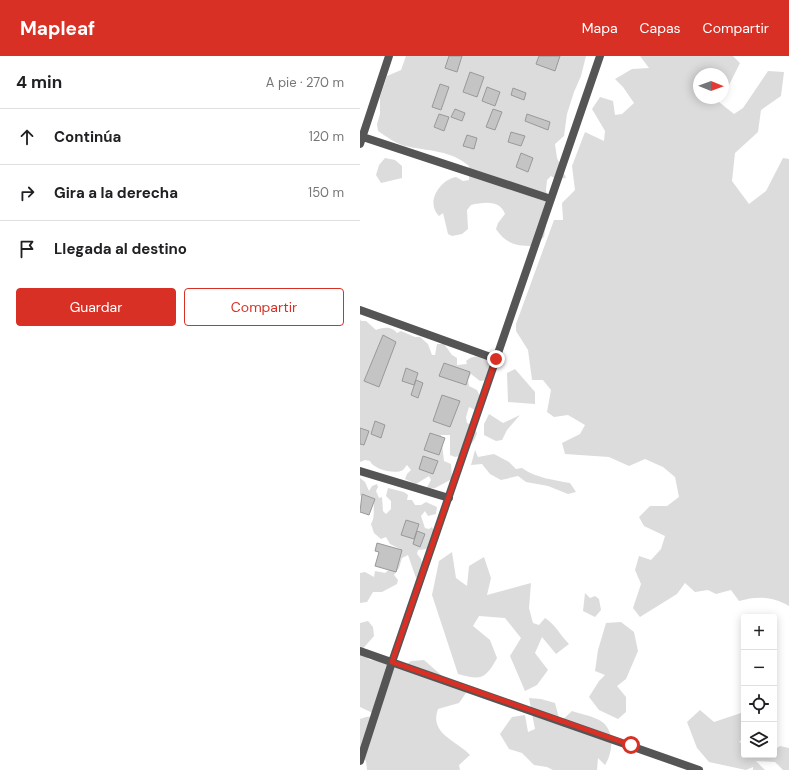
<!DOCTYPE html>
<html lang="es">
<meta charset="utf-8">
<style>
:root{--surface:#fff;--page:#f6f6f6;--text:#202124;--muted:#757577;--line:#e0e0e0;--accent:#d93025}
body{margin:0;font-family:"DM Sans",sans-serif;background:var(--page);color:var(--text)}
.controls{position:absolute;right:12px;bottom:12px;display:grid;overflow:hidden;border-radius:4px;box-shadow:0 2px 10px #0003}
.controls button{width:36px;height:36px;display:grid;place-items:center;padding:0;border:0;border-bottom:1px solid var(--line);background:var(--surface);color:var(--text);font:20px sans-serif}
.compass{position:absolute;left:333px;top:12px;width:36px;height:36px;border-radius:50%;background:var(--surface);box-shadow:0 2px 10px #0003;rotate:91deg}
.stop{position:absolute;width:12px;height:12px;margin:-9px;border:3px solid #d93025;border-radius:50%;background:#fff}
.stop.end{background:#d93025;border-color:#fff;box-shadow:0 1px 4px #0008}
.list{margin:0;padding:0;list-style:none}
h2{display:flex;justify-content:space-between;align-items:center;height:52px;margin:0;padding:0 16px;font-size:17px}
h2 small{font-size:13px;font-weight:400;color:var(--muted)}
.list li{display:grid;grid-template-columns:26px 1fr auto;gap:12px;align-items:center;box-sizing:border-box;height:56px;padding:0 16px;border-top:1px solid var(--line)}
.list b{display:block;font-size:15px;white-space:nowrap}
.list em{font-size:13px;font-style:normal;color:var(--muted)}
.actions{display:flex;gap:8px;padding:12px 16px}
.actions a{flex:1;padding:9px 0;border:1px solid var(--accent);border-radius:4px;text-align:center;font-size:14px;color:var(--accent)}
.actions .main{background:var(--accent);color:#fff}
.icon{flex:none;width:22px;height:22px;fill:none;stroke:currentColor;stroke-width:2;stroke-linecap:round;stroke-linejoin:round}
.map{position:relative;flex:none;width:429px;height:714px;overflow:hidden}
header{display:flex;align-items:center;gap:24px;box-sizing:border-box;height:56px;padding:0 20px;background:var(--accent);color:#fff}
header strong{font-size:19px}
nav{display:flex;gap:22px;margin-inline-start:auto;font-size:14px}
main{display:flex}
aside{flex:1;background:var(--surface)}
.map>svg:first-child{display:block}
</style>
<header>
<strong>Mapleaf</strong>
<nav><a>Mapa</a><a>Capas</a><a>Compartir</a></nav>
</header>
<main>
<aside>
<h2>4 min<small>A pie · 270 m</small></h2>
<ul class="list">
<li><svg class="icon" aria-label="ahead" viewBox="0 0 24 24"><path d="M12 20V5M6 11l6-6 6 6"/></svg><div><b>Continúa</b></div><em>120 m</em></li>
<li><svg class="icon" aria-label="right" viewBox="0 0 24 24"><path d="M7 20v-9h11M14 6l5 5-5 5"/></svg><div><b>Gira a la derecha</b></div><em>150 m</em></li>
<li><svg class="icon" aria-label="arrive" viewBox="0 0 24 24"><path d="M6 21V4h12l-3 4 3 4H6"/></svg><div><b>Llegada al destino</b></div></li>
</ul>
<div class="actions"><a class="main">Guardar</a><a>Compartir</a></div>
</aside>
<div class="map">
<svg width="429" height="714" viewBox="0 0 429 714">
<rect width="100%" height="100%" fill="#fff"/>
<path fill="#dcdcdc" d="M46 0H226L221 20 214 36 207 58 204 80 195 88 197 102 206 122 196 123 191 120 187 124 186 134 189 150 184 181 173 190C156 190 146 188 136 173L138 167 145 158C140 144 124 146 111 149L107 154 108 173 102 178 92 180 88 178 83 157 79 160C65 146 80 124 96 121L103 125 109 124V110C91 94 67 95 45 90 35 87 27 81 18 75L17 68 20 58V41L27 20 41 14Z
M280 0H373L380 7 368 31H363V18H339V42H354L374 58 383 52 408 15 424 16 421 40 401 54 398 76 375 97 372 125 389 148 406 135 423 102 429 103V550C412 540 397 540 379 545L371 534 356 538 348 534 335 536 325 527 317 538 280 561 273 552 281 528 275 514 279 500 291 504 301 493 305 480 284 470 279 461 290 450H307L319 441 315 421 303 411 285 403 269 410 249 401 205 398 202 387 220 378 225 369 208 359 194 361 187 356 191 334 183 324H172L168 294 156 275V268L194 164H203L202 147 215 134 212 110 225 76 244 85 245 75 232 53 240 41 253 45 255 59 262 58 274 47 263 31 255 23 272 13 289 12Z
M25 102 35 104 42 110V122L21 127 16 119 19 109Z
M0 263 1 265H6L16 274C23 271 32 270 37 277L41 275 55 281H60L68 288 72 299H75L77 288H84L92 299 97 302V309L107 308 106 305C115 297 126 301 134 308L128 324 120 325 111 318 108 324 109 330 117 334 120 340 115 354 109 351 106 361 107 367 112 369 117 377C114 388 107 391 100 400L95 401 90 399V379H81L84 405 91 408 92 423 75 432 66 433 71 424 69 420 56 428 45 423 47 418 51 414 47 409C45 411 44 413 43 414 35 419 13 413 10 405L5 404 0 406Z
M155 313 175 336V348L148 346 147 317Z
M129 358 143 367 160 359 147 374 142 384 136 385 124 379V368Z
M115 394 118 401 134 398 149 406 156 413 162 412C176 422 194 424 210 427L216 436 208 438 188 430 166 426 158 420 141 424 130 418 122 408 111 409Z
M0 422 5 426 9 435 12 430 17 428 18 431 16 435 19 442 22 441 23 455 26 458 31 453V445L26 440 28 432 44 436 48 439 47 444H52L55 449H61L66 446 77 451 76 458 68 460 65 455 61 460 65 472 69 473 72 471 74 475 67 493 58 494 57 498 61 503 64 516 56 522 48 499 42 502 39 512 34 519 38 524 37 528 22 536H13L7 546 0 547V517L5 516 14 521 15 515 25 517 38 507 42 494 30 488 26 481 21 483 14 477 11 468C16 460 12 451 15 443L2 438 0 440Z
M92 496 96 522 107 530 109 510 124 501 131 522 127 539 171 527 169 552 173 567 179 569 185 562C196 569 200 579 209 588L196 598 182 581 175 597 188 614 177 629 165 635 150 600 161 582 145 562 119 560 113 570 130 584 137 602C125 624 121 624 98 618L72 539 79 505Z
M225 537 230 542 235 540 239 543 241 554 235 561 223 555Z
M8 565 13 571 14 580 0 596V567Z
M261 566 274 576 278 595 266 623 257 630 266 641V656L258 663 239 654 229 641 239 625 245 619 235 615 238 594 246 567Z
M0 597 10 604 24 605 34 611 41 613 51 605 64 604 96 632 108 634 99 647 78 653C69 678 96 684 110 699L99 709 100 714H7L6 705 0 698V663L6 661 19 660 0 651Z
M169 642 181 643 195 647 200 666 212 655C220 658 229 659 237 663 255 670 254 695 245 709L238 702 237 714H193L187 711 174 709 162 697 149 693 140 678 152 661 165 659 168 676 175 673Z
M340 654 354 666 381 657 384 666V681L379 686 384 688V699H414V694L420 690 429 692V714H423L415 706 396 705 405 714H393V711L386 714 349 706 337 692 327 666Z"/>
<path fill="#c4c4c4" stroke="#999" d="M89 0H102L97 16 85 12Z
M179 0H200L195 15 176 8Z
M110 16 124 21 117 41 103 36Z
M80 28 89 31 81 54 72 51Z
M127 31 140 36 135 50 122 45Z
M153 32 166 37 164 44 151 39Z
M95 53 105 57 102 65 91 61Z
M133 53 142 56 135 74 126 71Z
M79 58 89 61 84 75 74 71Z
M167 58 190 66 188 74 165 65Z
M151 76 165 80 161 90 148 86Z
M107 79 117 82 114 93 103 90Z
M161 97 173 102 168 116 156 111Z
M23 279 36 286 19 331 4 325Z
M84 307 110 316 106 329 79 320Z
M46 312 58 317 54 329 42 325Z
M56 324 63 327 58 342 51 339Z
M82 339 100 345 90 371 73 365Z
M15 365 25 369 21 382 11 378Z
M0 372 9 375 4 389 0 388Z
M70 377 85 382 79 399 64 394Z
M63 400 78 405 73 418 59 413Z
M2 438 15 443 9 459 0 456Z
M46 464 59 468 54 483 41 479Z
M57 475 65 478 60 491 53 488Z
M17 487 42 494 36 516 15 510 19 496 15 495Z"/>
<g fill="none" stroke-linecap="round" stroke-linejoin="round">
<path stroke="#555" stroke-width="8" d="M0 80 191 143
M0 88 29 0
M0 254 136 303
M0 415 89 442
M0 595 339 714
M0 705 32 606 240 0"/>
</g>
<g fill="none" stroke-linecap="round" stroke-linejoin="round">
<path stroke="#d93025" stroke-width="5" d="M136 303 32 606 271 689"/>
</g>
</svg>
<div class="controls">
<button>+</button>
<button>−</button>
<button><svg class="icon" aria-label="locate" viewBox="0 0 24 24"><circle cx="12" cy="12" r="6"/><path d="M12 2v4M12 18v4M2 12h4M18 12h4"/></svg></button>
<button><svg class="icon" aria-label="layers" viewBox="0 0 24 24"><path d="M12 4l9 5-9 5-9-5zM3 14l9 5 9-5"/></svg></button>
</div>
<svg class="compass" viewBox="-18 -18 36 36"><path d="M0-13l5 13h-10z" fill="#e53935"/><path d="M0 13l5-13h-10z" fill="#757577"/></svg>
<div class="stop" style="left:271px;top:689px"></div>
<div class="stop end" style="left:136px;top:303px"></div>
</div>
</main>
